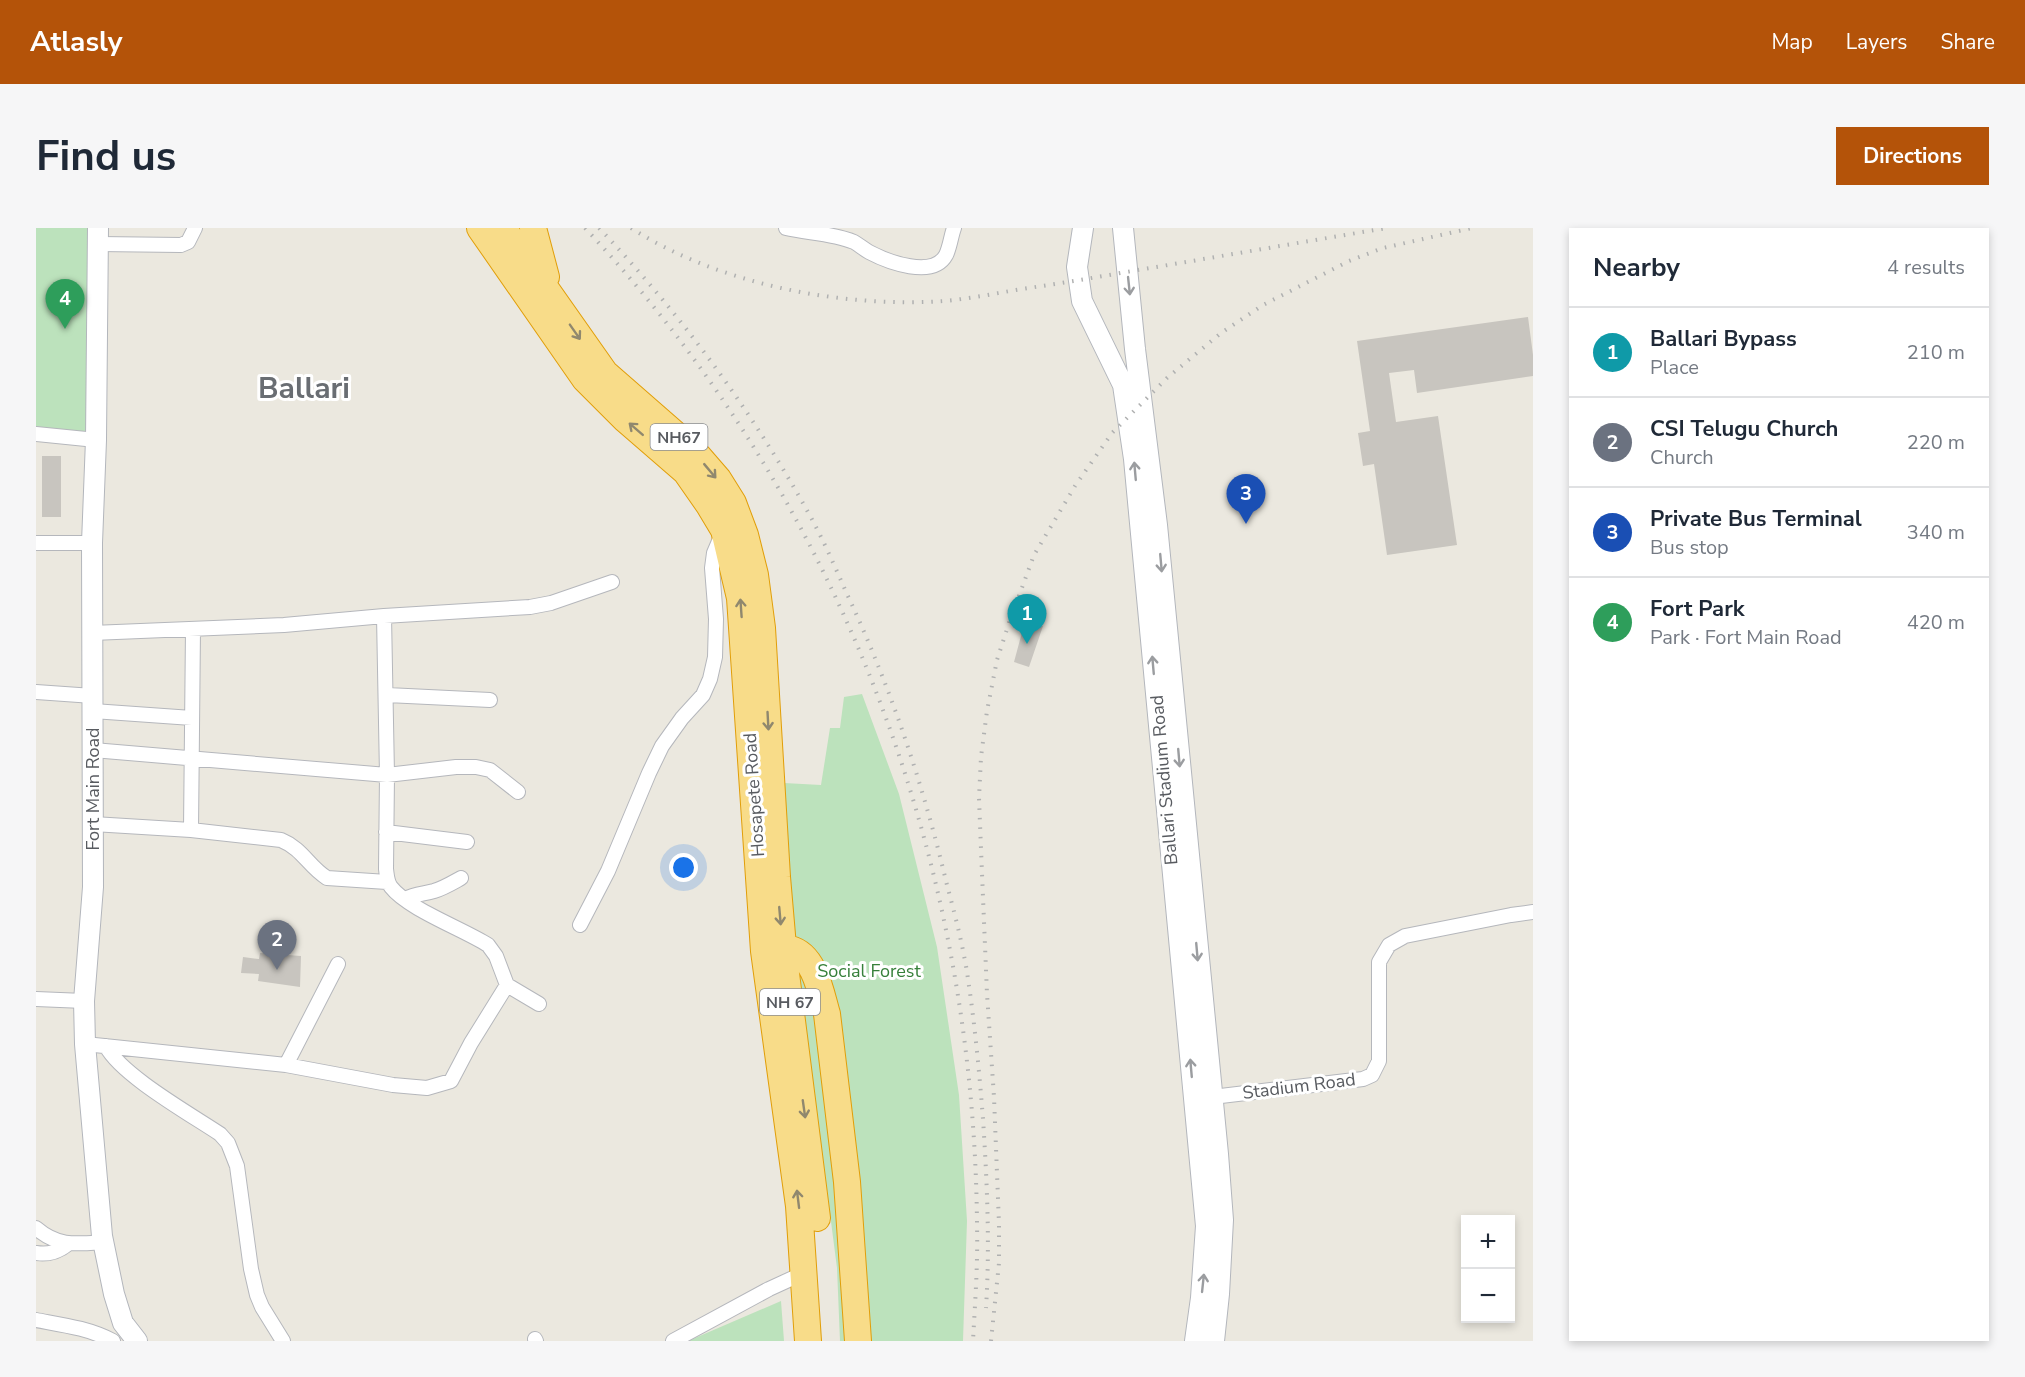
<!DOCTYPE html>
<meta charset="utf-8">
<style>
:root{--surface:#fff;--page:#f6f6f7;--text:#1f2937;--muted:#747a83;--line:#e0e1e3;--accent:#b45309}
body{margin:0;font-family:"Nunito Sans",sans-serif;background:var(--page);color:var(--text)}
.controls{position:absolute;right:18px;bottom:18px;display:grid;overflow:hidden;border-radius:0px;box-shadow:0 3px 9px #0003}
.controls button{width:54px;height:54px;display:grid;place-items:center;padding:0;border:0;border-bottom:2px solid var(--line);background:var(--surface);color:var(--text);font:30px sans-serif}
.you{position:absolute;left:648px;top:640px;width:21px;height:21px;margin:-15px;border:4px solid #fff;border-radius:50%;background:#1a73e8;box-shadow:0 0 0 9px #1a73e833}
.badge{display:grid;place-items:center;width:39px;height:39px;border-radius:50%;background:var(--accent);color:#fff;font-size:20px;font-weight:700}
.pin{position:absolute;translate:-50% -50px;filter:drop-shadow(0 2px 3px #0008)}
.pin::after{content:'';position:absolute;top:32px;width:21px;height:18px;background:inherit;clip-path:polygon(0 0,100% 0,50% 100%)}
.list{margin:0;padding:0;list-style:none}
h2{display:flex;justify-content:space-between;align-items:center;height:78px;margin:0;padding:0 24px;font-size:26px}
h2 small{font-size:20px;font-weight:400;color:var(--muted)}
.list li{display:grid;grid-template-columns:39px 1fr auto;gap:18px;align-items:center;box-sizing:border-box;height:90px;padding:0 24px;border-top:2px solid var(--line)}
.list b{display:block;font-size:22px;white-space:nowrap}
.list p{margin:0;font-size:20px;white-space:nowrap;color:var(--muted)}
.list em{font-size:20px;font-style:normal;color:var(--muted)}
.map{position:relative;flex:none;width:1497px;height:1113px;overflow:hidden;border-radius:0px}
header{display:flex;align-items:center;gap:36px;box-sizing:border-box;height:84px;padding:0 30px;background:var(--accent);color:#fff}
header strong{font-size:28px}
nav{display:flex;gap:33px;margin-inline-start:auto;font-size:21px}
.intro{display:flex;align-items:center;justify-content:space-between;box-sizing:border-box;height:144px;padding:0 36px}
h1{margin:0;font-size:42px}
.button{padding:15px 27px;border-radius:0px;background:var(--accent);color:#fff;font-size:21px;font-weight:700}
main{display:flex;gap:36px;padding:0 36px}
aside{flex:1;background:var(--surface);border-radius:0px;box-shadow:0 3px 9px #0003}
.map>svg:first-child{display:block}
</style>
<header>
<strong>Atlasly</strong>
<nav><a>Map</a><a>Layers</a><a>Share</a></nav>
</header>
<div class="intro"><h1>Find us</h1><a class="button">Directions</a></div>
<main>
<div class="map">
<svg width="1497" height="1113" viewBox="0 0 1497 1113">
<rect width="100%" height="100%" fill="#ebe8df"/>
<path fill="#bce2bc" d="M0 0H62L56 208 0 203Z
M826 466 863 566 901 719 923 867 931 993 927 1113H804L801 1040 775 839 757 716 748 555 785 557 794 500H804L808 469Z
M745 1073 748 1113H652Z"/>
<path fill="#c8c5bf" d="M1492 89 1497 127V148L1381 165 1378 142 1353 145 1360 194 1402 188 1421 317 1351 327 1338 236 1327 238 1322 205 1334 203 1321 113Z
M6 228H25V289H6Z
M988 397 1007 398 993 439 978 434Z
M224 725 265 728 264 759 222 753 223 746 205 745 207 729 223 731Z"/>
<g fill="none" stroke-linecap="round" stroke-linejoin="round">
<defs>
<path id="street" d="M750 0C771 5 797 5 818 14 823 17 828 21 833 24 852 34 897 51 910 27 914 19 915 8 918 0
M62 16 145 17 152 14 159 0
M0 206 60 212
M0 315H56
M348 388 351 547 350 641C351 648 351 654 355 659 372 681 427 701 452 717L460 728 471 757 503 776
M56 405 248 397 348 388 494 379 515 375 576 354
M0 464 57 468
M351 467 454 472
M57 483 156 490
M57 522 351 547 420 539H440L454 542 482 564
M57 596 155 602 245 612C267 621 272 638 291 650L351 654
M155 602 157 401
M350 604 431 614
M369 671C379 666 387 666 398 663 408 660 416 655 425 650
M544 697 572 643 613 545 626 518 646 490 667 467 674 451 679 429 680 391 676 340 678 325 687 304
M0 771 48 773
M49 816 250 837 357 857 391 860 415 853 435 815 471 757
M70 818C85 847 154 886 184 906L192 915 201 938 215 1041 221 1067 226 1079 247 1113
M250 837 302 736
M1168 870 1327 851 1336 847 1343 833V734L1353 717 1369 708 1475 687 1497 684
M0 1000C22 1019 40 1016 67 1014
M0 1025C13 1027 22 1024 32 1016
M0 1092C27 1097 52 1100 77 1113
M499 1111 500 1113
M637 1113 733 1061 768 1045"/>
<path id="secondary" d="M62 0 60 212 56 315 57 659 48 773 49 816 66 1008 78 1066 87 1095 101 1113
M1047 0 1041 39 1046 73 1087 157 1098 231 1170 998 1165 1070 1159 1113
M1087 0 1099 121 1121 297 1182 926 1187 992 1183 1066 1178 1113"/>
<path id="highway" d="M444 0 549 151 590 192 650 244 673 277 688 302 704 370 728 723 763 978 772 1113
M467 0 569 145 656 221 682 251 697 275 709 307 719 347 726 400 741 649 748 730 781 990
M497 0 510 49
M735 722C741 722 748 720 754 721 779 727 785 766 791 786L811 954 822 1113"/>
</defs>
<use href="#street" stroke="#b5b7bc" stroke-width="16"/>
<use href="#secondary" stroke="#b3b6bc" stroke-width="22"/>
<use href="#highway" stroke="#e19e09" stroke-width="28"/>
<use href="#street" stroke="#fff" stroke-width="14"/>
<use href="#secondary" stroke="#fff" stroke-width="20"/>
<use href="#highway" stroke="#f8dc89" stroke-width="26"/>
<path stroke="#b0b1b1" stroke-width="4" stroke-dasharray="1.5 8" stroke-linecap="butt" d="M549 0C803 271 938 627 941 997 942 1036 939 1075 937 1113
M563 0C644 85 716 183 773 286 787 311 799 339 811 366 855 460 887 556 911 657 918 683 925 710 930 738 938 788 943 840 947 891 951 953 954 1017 950 1080
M595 0C682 56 805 80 908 73 932 71 956 66 980 62 1019 56 1057 50 1096 43 1181 29 1266 14 1351 0
M955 1113 963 1035V996L958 869 951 766 945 621 943 570 945 529 951 483 961 432 973 395 998 327 1039 258 1076 205 1131 150 1185 105 1227 77 1313 33 1347 20 1436 0"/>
</g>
<defs><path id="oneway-shaft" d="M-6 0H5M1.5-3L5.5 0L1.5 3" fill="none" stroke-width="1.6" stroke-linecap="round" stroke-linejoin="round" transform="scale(1.5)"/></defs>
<g stroke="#9b9da0">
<use href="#oneway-shaft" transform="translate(1093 58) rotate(84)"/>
<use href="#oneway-shaft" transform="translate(1099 243) rotate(-95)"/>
<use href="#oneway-shaft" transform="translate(1125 335) rotate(85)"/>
<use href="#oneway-shaft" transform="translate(1117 437) rotate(-95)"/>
<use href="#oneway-shaft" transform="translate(1143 530) rotate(85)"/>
<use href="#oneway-shaft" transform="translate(1161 724) rotate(85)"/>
<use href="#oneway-shaft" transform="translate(1155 840) rotate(-95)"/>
<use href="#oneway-shaft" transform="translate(1167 1055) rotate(-84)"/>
</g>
<g stroke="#90886e">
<use href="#oneway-shaft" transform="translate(539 104) rotate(55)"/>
<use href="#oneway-shaft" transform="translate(600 201) rotate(-139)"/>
<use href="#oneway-shaft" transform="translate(674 243) rotate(50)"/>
<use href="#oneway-shaft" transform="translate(705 380) rotate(-94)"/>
<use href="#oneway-shaft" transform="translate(732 493) rotate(87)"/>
<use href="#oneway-shaft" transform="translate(744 688) rotate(85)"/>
<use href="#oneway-shaft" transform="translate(768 881) rotate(82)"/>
<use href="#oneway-shaft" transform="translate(762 971) rotate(-97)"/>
</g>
<g text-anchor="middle" stroke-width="6" stroke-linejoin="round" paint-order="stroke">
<g fill="#fff" stroke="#8a8c90" stroke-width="1.5">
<rect x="614.5" y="196" width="57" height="26" rx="4.5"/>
<rect x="724" y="761" width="60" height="26" rx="4.5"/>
</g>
<g font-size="16" font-weight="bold" fill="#585b60">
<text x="643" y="215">NH67</text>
<text x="754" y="780">NH 67</text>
</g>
<g font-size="18" fill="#585b60" stroke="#fff">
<text transform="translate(1128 552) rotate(-95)" y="6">Ballari Stadium Road</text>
<text transform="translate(57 561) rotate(-90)" y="6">Fort Main Road</text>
<text transform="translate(718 567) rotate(-94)" y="6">Hosapete Road</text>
<text transform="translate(1263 858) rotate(-7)" y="6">Stadium Road</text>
</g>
<g font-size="18" fill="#37803b" stroke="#fff">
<text x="833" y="749">Social Forest</text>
</g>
<g font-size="30" font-weight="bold" fill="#696d72" stroke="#fff">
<text x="268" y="170">Ballari</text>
</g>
</g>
</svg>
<div class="controls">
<button>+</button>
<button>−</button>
</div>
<div class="you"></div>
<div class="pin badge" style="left:991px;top:416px;background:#0f9aa8">1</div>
<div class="pin badge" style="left:241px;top:742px;background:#6b7280">2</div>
<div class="pin badge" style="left:1210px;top:296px;background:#1a4fb4">3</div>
<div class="pin badge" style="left:29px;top:101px;background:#2e9e5b">4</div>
</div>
<aside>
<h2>Nearby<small>4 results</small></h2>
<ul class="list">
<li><span class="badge" style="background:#0f9aa8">1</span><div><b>Ballari Bypass</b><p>Place</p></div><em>210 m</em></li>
<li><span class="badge" style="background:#6b7280">2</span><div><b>CSI Telugu Church</b><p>Church</p></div><em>220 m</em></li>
<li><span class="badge" style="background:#1a4fb4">3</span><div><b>Private Bus Terminal</b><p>Bus stop</p></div><em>340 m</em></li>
<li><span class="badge" style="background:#2e9e5b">4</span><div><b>Fort Park</b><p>Park · Fort Main Road</p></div><em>420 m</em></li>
</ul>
</aside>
</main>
